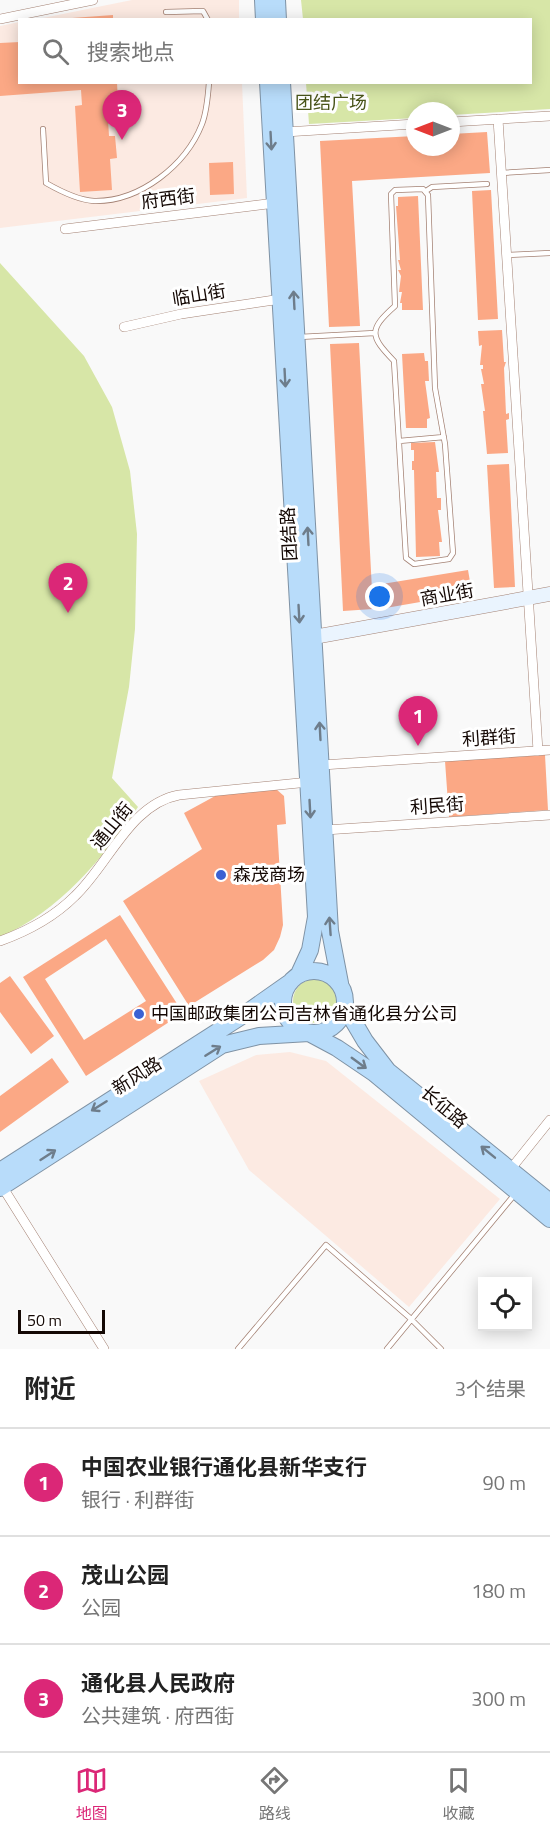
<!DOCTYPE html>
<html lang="zh">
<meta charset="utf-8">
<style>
:root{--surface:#fff;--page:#f2f2f2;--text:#222;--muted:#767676;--line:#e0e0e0;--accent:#db2777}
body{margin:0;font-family:"Titillium Web","Noto Sans SC",sans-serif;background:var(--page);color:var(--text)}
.controls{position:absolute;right:18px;bottom:18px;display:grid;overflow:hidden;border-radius:0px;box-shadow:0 3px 15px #0003}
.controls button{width:54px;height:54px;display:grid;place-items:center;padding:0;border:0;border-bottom:2px solid var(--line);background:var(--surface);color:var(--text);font:30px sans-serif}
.compass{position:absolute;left:406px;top:102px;width:54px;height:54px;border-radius:50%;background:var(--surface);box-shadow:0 3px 15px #0003;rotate:270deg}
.scale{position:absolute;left:18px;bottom:15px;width:87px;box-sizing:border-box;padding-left:6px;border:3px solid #140804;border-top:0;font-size:16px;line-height:21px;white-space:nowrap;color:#140804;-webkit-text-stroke:4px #fff;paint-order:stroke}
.you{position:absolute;left:380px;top:597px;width:21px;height:21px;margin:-15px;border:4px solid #fff;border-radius:50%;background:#1a73e8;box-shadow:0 0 0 9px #1a73e833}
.badge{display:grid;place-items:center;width:39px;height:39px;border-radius:50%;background:var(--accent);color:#fff;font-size:20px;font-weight:700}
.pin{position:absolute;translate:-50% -50px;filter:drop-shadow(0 2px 3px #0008)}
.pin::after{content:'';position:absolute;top:32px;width:21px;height:18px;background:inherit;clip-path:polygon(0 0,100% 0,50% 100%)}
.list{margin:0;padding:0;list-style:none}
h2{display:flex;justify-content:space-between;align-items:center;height:78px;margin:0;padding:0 24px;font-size:26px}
h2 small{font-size:20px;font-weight:400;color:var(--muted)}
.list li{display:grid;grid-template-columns:39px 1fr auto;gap:18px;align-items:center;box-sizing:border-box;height:108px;padding:0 24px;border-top:2px solid var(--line)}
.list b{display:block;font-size:22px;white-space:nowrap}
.list p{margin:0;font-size:20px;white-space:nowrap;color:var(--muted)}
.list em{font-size:20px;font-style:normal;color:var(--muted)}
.icon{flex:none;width:33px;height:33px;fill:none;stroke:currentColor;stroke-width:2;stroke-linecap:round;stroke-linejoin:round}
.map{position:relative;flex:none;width:550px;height:1349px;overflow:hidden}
.search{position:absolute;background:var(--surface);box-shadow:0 3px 15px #0003;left:18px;right:18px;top:18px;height:66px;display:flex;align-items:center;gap:15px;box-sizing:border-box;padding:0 21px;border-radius:0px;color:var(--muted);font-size:22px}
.sheet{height:402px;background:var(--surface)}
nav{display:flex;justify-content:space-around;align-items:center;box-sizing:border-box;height:84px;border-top:2px solid var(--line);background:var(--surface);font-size:16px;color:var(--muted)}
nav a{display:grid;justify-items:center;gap:3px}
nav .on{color:var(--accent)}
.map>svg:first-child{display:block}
</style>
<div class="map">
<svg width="550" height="1349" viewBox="0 0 550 1349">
<rect width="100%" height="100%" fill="#f9f9f9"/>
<path fill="#fceae2" d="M132 0H239V19L33 20Z
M19 22 20 82 242 83 247 198 0 228V26Z
M290 1052 326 1061 500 1199 409 1307 249 1170 199 1081 256 1055Z"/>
<path fill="#d7e6a7" d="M301 0H550V109L451 115V111H415V118L309 124 306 83 530 82V20L303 19Z
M0 263 84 356 112 407 130 471 137 534 135 629 129 687 112 778 138 807C103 858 59 912 0 937Z
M293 1001a22 22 0 1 1 44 0a22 22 0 1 1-44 0Z"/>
<path fill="#fba885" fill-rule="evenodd" d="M113 15V20H72V18Z
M20 42V82H117L118 103 107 104 109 136H115L117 158 110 159 112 190 80 192 75 106 82 105 81 90 0 96V43Z
M487 132 490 173 352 181 360 326 329 327 320 141 415 136V147H451V134Z
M233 162 234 194 210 195 209 163Z
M491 190 498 319 478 320 472 191Z
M418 196 423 310H402V303H400L402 292H399L401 276 398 270H401L398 260H400L396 206H398V197Z
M502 330 504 362H506L504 368 506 414 509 413V419L506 420 508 453 487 454 483 411H485L481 384H484L481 369H483V365H480L482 345 479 346 478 331Z
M359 343 373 609 343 611 330 344Z
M424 353 425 361H428L429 381H425L430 418 427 419V428H406L402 354Z
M435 442 439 472H436L437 498H441V510H438L442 542H439L440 556 416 557 414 470H412V461H414V450H411V443Z
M509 464 515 587 494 588 487 465Z
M468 570 472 593 380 609 376 585Z
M545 755 548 810 449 817 445 761Z
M276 789 284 796 286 824 277 825 283 925 280 937 274 950 263 960 189 1006 123 901 202 849 184 813 217 795Z
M120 915 183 1013 86 1076 23 977ZM106 939 146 1001 84 1040 45 979Z
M10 976 54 1036 31 1054 0 1012V983Z
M52 1058 69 1082 0 1132V1096Z"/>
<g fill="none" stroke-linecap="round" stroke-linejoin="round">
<defs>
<path id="lane" d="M166 12 203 11 208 20
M43 129 46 183C60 191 77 200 94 201 140 202 186 165 202 124 207 111 208 96 209 82
M501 173 550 170
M423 189 428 195 435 388 445 444 453 553 449 559 414 564 406 558 394 361C370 336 368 330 395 306L391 194 395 190Z
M426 191 432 187 487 184
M507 255 550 253
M299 337 375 333
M399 441 444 437
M238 1349 326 1245 410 1318 441 1349
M387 1349 515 1194"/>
<path id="street" d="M0 19 93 0
M498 119 538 751
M451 122 550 116
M285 132 415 124
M65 229 275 203
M124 327 181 314 281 299
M322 765 550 750
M325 830 550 815
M0 941C28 931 54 917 75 896 109 864 130 804 179 795L309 782
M510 1170 550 1120
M0 1183 104 1349"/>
<path id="secondary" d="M314 637 550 594"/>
<path id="highway" d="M263 0 264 20
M277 0 278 20
M268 82 316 917 310 950 299 974
M282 82 330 931 340 983
M283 1002a31 31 0 1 1 62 0a31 31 0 1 1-62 0Z
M345 1007 365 1041 388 1071 550 1202
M0 1171 245 1014 289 983
M0 1188 222 1045 259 1036 309 1033 337 1048 374 1073 550 1219"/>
</defs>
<use href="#lane" stroke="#a48274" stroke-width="6"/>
<use href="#street" stroke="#a48274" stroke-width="10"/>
<use href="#secondary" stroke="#a48274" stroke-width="15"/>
<use href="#highway" stroke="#7f92a4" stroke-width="18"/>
<use href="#lane" stroke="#fff" stroke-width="4.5"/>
<use href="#street" stroke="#fff" stroke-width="9"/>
<use href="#secondary" stroke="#eaf4fe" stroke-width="14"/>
<use href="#highway" stroke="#b8dcfa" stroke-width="16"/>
</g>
<defs><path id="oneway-shaft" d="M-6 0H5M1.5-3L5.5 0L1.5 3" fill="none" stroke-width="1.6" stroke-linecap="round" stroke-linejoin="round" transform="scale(1.5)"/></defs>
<g stroke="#6e7d8b">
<use href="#oneway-shaft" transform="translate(271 141) rotate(87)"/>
<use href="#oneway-shaft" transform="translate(294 300) rotate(-93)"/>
<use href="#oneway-shaft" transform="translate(285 378) rotate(87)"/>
<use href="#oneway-shaft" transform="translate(308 536) rotate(-93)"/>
<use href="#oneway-shaft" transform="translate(299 614) rotate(87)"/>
<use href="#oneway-shaft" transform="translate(320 731) rotate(-93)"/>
<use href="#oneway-shaft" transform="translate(310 809) rotate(87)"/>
<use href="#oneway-shaft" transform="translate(330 926) rotate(-94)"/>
<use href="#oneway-shaft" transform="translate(213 1051) rotate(-32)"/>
<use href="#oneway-shaft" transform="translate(359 1063) rotate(36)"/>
<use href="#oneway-shaft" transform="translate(99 1106) rotate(148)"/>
<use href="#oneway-shaft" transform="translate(488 1152) rotate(-141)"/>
<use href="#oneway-shaft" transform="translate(48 1155) rotate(-33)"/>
</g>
<g fill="#3b61d3" stroke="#fff" stroke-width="2">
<circle cx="221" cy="875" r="6"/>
<circle cx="139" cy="1014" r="6"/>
</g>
<g text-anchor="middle" stroke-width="6" stroke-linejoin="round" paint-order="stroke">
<g font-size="18" fill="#4a551a" stroke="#fff">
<text x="331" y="109">团结广场</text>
</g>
<g font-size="18" fill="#140804" stroke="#fff">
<text transform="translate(168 199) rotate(-7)" y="6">府西街</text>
<text transform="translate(199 295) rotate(-9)" y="6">临山街</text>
<text transform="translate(289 534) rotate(-93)" y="6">团结路</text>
<text transform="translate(447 595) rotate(-10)" y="6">商业街</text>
<text transform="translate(489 738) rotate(-4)" y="6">利群街</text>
<text transform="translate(437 806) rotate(-4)" y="6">利民街</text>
<text transform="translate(112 826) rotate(-51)" y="6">通山街</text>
<text transform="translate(137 1076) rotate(-32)" y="6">新风路</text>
<text transform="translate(444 1107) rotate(40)" y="6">长征路</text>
</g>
<g font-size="18" fill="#140804" stroke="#fff" text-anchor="start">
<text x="233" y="881">森茂商场</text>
<text x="151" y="1020">中国邮政集团公司吉林省通化县分公司</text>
</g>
</g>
</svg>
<div class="controls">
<button><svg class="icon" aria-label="locate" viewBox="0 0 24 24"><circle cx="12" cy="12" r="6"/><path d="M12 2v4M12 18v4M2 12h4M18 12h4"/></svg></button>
</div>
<svg class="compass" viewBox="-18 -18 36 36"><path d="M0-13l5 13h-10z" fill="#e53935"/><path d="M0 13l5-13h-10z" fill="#767676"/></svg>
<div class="scale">50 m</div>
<div class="you"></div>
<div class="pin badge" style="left:418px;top:746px">1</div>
<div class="pin badge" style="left:68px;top:613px">2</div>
<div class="pin badge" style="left:122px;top:140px">3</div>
<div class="search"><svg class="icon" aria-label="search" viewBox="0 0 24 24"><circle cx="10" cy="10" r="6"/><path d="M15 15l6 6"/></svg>搜索地点</div>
</div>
<section class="sheet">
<h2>附近<small>3个结果</small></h2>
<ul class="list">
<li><span class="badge">1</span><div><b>中国农业银行通化县新华支行</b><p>银行 · 利群街</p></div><em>90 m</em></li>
<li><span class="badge">2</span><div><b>茂山公园</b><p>公园</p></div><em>180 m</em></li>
<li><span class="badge">3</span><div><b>通化县人民政府</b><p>公共建筑 · 府西街</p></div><em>300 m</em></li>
</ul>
</section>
<nav>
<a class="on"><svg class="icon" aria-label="map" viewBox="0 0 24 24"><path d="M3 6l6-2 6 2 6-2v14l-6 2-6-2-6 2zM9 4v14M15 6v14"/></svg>地图</a>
<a><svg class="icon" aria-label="directions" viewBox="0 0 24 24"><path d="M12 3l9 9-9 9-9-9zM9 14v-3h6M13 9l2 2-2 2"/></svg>路线</a>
<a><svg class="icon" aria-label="saved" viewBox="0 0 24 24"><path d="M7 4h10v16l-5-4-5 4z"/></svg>收藏</a>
</nav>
